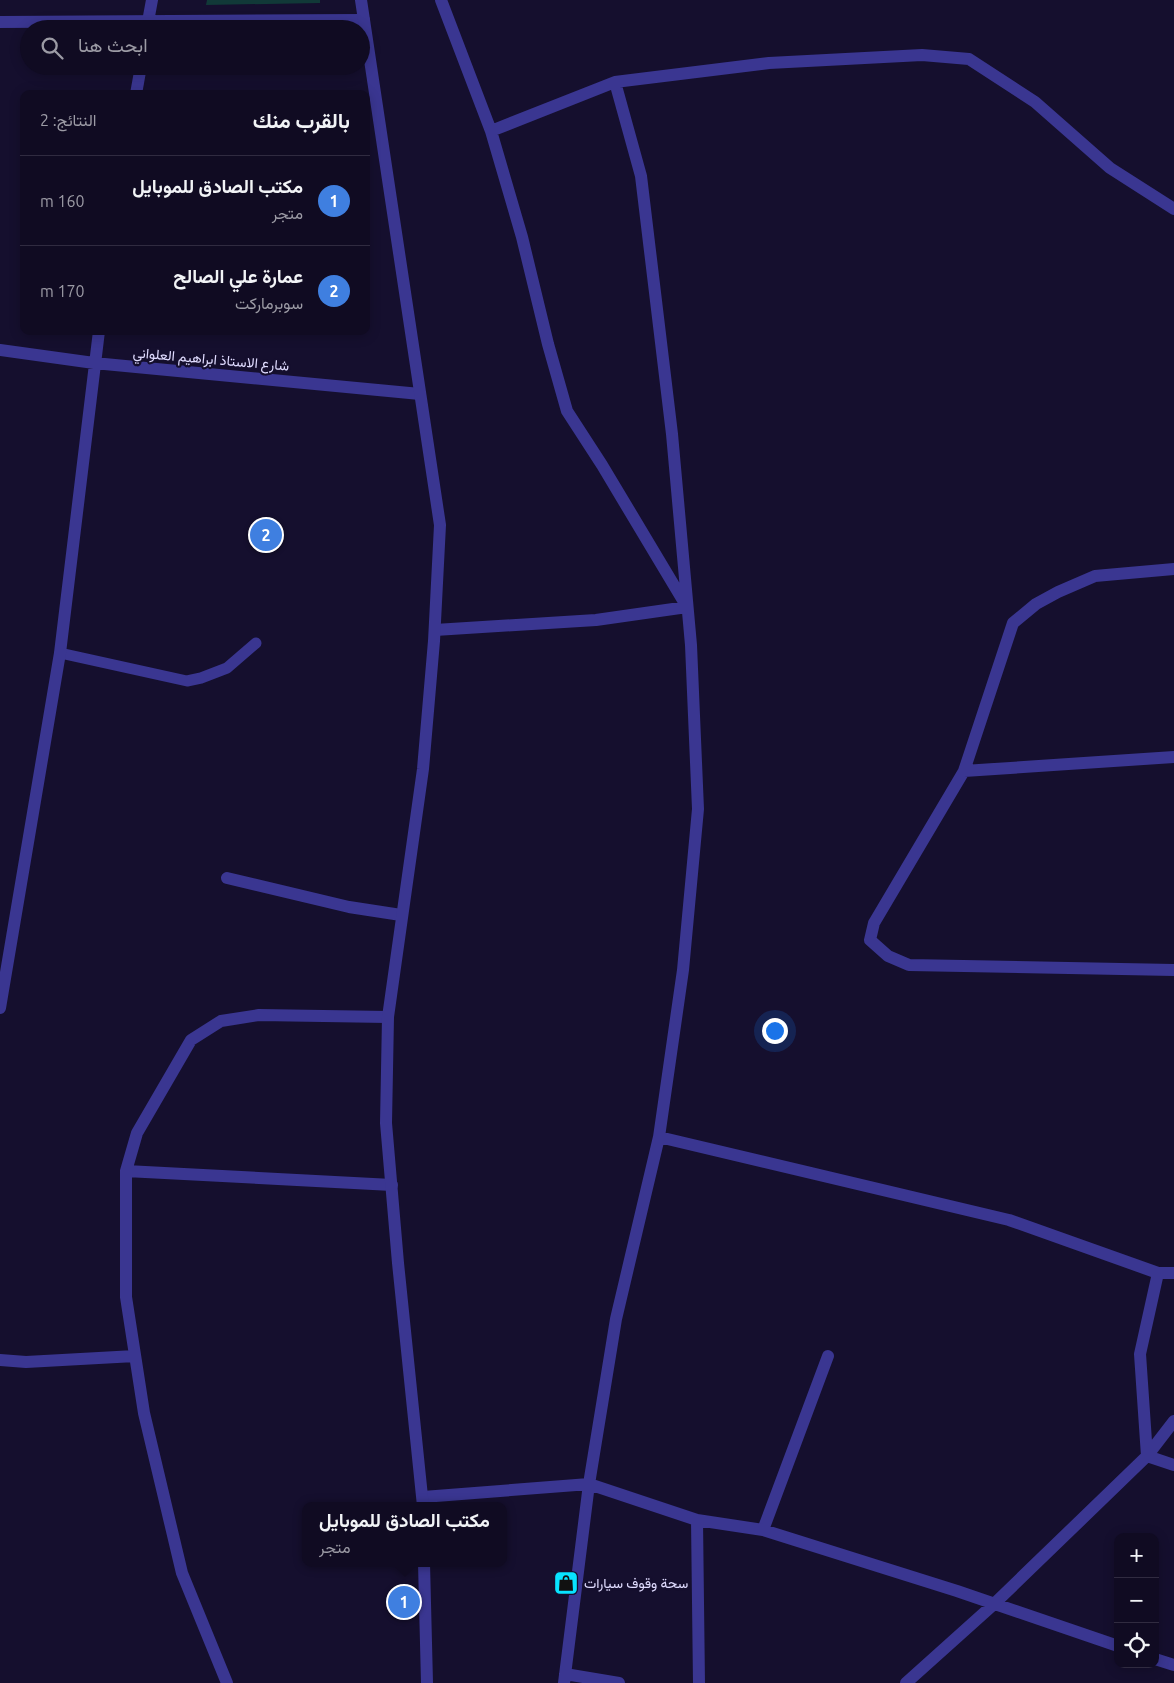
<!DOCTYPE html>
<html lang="ar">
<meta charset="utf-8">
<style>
:root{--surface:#100b22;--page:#1e192f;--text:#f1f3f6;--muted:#9c9ba5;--line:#302b40;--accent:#b45309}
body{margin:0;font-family:Ubuntu,Vazirmatn,sans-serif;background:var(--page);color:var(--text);direction:rtl}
.controls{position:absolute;right:15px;bottom:15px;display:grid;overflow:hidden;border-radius:10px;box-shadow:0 2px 12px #0003}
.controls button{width:45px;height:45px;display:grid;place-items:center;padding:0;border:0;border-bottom:1px solid var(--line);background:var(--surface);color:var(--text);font:25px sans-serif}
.you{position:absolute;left:774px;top:1030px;width:18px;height:18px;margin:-12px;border:4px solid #fff;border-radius:50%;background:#1a73e8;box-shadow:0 0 0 8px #1a73e833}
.badge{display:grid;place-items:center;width:32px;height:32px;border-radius:50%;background:var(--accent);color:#fff;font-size:16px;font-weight:700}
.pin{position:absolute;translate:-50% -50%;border:2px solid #fff;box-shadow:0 1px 5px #0006}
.popup{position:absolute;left:302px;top:1502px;width:205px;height:65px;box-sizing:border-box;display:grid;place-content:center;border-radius:10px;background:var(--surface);filter:drop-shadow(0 1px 4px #0005);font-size:16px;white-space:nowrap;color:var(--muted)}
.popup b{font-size:19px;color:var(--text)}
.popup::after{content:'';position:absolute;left:50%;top:100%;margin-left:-10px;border:10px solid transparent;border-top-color:var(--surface)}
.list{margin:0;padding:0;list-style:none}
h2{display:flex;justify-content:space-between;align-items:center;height:65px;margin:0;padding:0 20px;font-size:21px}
h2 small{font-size:16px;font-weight:400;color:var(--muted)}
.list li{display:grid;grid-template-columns:32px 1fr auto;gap:15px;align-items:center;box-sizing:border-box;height:90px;padding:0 20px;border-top:1px solid var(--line)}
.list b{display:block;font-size:19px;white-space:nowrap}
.list p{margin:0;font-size:16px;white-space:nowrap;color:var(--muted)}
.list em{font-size:16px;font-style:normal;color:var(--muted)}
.icon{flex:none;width:28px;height:28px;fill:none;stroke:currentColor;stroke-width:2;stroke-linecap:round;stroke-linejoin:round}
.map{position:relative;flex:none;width:1174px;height:1683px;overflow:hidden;direction:ltr}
.search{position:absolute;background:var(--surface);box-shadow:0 2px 12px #0003;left:20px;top:20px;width:350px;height:55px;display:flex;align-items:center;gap:12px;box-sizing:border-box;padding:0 18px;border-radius:28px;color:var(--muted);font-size:19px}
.panel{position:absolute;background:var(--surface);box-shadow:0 2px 12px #0003;left:20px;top:90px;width:350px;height:245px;border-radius:10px;direction:rtl}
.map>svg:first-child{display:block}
</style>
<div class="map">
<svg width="1174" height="1683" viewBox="0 0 1174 1683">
<rect width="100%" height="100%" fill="#150f2e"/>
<path fill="#113938" d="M207 0H320V3L206 5Z"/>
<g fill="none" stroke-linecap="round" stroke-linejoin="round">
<path stroke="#3a3691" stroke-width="11" d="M60 653 187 681 201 678 227 668 256 643"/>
<path stroke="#3a3691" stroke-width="12" d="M0 22 364 20
M147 27 152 0
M136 94 141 66
M491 131 615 82 769 63 922 55 969 59 1035 102 1110 168 1174 209
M0 350 94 363 420 394
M1174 569 1095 576 1058 592 1036 604 1013 623 964 771 874 923 870 940 888 956 909 965 1174 970
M435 630 596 620 687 607 602 465 567 411 548 344 522 237 491 131 441 0
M964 771 1174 757
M227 878 349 907 401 915
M0 1008 60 653 99 331
M659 1137 1009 1220 1158 1273H1174
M126 1171 392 1185
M1158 1273 1140 1354 1147 1456 1174 1465
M0 1360 26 1362 135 1356
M423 1497 589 1484 697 1520 763 1530 957 1591 1118 1646
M697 1520 699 1683
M763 1530 828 1356
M1155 1659 1174 1665
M565 1674 619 1683
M227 1683 182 1573 144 1413 126 1297V1171L137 1133 191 1040 221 1021 259 1015 388 1017
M564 1683 589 1484 616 1319 659 1137 683 970 698 809 691 645 672 434 641 176 615 82
M906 1683 994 1604 1147 1456 1174 1421"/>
<path stroke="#3a3691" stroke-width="12" d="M361 0 440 525 434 641 423 769 388 1017 386 1123 398 1263 423 1506
M424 1563 427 1683"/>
</g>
<defs>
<symbol id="shop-square" viewBox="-11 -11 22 22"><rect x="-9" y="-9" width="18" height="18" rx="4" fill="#08e3ff" stroke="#150f2e"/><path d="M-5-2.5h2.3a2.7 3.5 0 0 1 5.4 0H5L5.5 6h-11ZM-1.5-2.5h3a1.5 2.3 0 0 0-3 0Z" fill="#111"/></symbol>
</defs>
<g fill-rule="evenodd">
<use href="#shop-square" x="552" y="1569" width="28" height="28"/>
</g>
<g text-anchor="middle" stroke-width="4.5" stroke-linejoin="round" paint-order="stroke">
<g font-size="14" fill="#e0dcff" stroke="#150f2e">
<text transform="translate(211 359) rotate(5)" y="5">شارع الاستاذ ابراهيم العلواني</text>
</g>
<g font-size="14" fill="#e0dcff" stroke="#150f2e" text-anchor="start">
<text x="584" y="1588">سحة وقوف سيارات</text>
</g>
</g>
</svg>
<div class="controls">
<button>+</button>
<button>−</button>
<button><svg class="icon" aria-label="locate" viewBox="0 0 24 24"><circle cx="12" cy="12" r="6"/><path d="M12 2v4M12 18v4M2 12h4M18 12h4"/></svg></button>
</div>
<div class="you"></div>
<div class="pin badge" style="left:404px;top:1602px;background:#3f7fe0">1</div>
<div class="popup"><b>مكتب الصادق للموبايل</b>متجر</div>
<div class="pin badge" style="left:266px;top:535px;background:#3f7fe0">2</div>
<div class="search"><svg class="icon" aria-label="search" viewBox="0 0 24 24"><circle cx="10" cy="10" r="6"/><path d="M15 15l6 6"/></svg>ابحث هنا</div>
<section class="panel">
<h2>بالقرب منك<small>النتائج: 2</small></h2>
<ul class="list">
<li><span class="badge" style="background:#3f7fe0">1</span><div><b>مكتب الصادق للموبايل</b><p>متجر</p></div><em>160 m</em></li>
<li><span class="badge" style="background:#3f7fe0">2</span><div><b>عمارة علي الصالح</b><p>سوبرماركت</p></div><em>170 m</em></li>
</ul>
</section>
</div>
